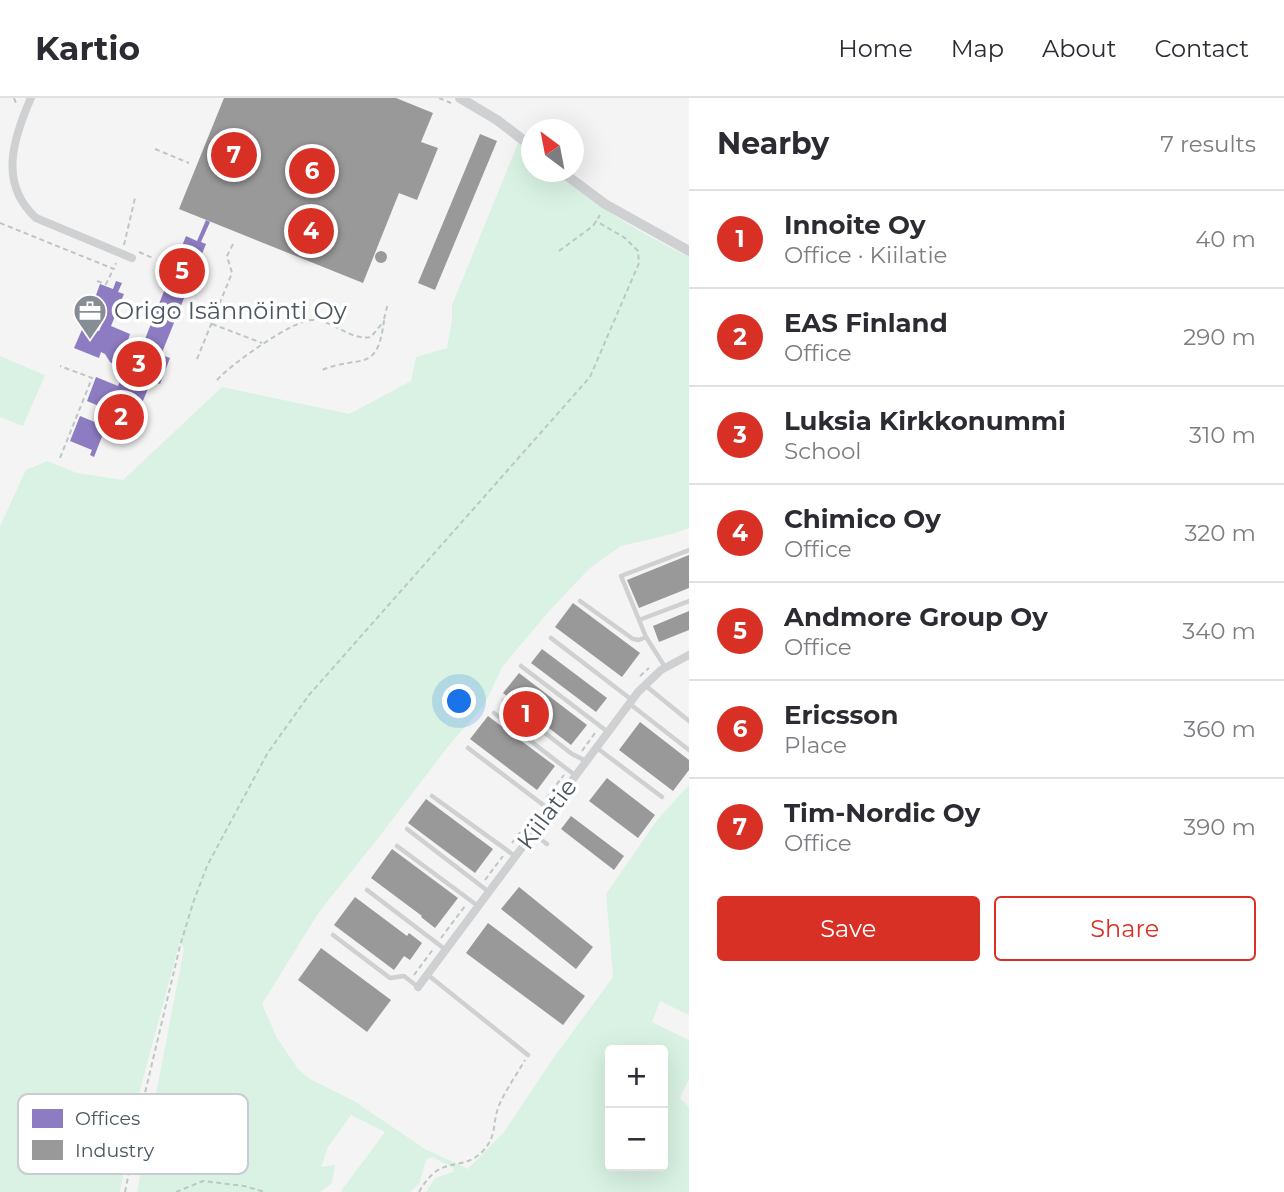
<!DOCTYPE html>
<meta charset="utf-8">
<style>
:root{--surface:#fff;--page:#f2f2f3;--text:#2b2b33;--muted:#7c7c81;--line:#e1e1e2;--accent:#d93025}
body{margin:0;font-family:Montserrat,sans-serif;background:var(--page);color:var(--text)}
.controls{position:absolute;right:21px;bottom:21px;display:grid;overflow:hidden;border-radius:7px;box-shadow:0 7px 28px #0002}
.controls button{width:63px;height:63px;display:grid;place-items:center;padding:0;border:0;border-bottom:2px solid var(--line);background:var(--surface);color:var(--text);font:35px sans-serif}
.compass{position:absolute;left:521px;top:21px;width:63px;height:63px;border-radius:50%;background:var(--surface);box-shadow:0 7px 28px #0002;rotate:328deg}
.you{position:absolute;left:460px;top:604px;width:24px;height:24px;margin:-18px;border:5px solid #fff;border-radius:50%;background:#1a73e8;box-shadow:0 0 0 10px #1a73e833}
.badge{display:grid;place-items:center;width:46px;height:46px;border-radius:50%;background:var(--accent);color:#fff;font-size:23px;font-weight:700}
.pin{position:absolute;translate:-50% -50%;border:4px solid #fff;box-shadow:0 2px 7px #0006}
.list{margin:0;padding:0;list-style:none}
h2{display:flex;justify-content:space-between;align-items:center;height:91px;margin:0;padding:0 28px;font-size:30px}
h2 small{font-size:23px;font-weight:400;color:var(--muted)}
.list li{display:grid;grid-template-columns:46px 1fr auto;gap:21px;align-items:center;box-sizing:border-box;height:98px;padding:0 28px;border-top:2px solid var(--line)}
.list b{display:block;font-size:26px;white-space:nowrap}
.list p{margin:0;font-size:23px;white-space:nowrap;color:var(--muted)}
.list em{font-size:23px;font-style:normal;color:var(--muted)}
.actions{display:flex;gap:14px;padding:21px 28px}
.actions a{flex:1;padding:16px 0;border:2px solid var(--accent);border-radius:7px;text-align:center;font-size:24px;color:var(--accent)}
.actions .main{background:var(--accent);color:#fff}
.map{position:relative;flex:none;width:689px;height:1094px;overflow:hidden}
header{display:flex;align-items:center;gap:42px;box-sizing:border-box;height:98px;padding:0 35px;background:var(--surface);border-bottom:2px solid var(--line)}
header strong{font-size:33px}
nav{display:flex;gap:38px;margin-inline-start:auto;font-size:24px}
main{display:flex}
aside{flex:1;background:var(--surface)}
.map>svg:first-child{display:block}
</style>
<header>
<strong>Kartio</strong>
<nav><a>Home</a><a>Map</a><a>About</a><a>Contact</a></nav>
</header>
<main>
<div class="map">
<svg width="689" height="1094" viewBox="0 0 689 1094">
<rect width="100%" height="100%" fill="#f4f4f4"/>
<path fill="#d9f2e3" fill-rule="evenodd" d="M519 43 531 54V74H555C597 109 640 135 689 159V430L672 436 621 448 590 470 551 511 503 568 484 607 450 646 379 739 319 814 262 906 277 940 298 971 310 981 354 1003 425 1051 468 1071 504 1034 552 962 613 879 606 796 657 722 689 687V917L660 903 652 924 689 942V981L680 1000 689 1009V1094H426L435 1080 453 1074 454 1070 432 1059 426 1062 419 1086 410 1094H343L341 1093 385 1034 351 1017 328 1049 321 1069 335 1067 332 1085 320 1094H137L184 851 180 843 139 996 120 1094H0V428L26 372 47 363 77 375 123 382 222 289 349 316 411 283 416 259 447 250 452 223V207ZM610 952H663V1068H610Z
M0 258 45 277 23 328 0 319Z"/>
<path fill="#8e7cc3" d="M206 122 210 124 201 144 206 146 161 257 170 260 160 286 151 283 126 345 103 336 94 359 90 357 92 352 70 343 80 318 102 327 108 312 87 303 96 279 118 288 124 273 110 264 105 256 101 254 99 260 74 250 84 227 99 233 106 217 91 211 100 186 113 191 116 183 122 185 118 194 124 196 111 228 130 236 127 245 141 251 186 138 197 143Z"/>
<path fill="#999" d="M224 0H396L433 15 421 44 438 50 417 102 399 95 363 185 179 111Z
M480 36 497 43 435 192 418 185Z
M375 159a6 6 0 1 1 12 0a6 6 0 1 1-12 0Z
M689 457V490L639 510 627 482Z
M573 505 640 555 622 579 555 529Z
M689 513V532L659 544 653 528Z
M542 551 607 600 596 614 531 565Z
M519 575 587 627 571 647 503 595Z
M488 618 555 668 537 692 470 641Z
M640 624 689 662V672L673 693 619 652Z
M607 680 655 717 638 740 589 703Z
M426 701 493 751 475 775 408 725Z
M571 718 624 758 614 772 561 731Z
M392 751 458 800 435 830 421 819 422 818 371 780Z
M519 789 593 849 576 871 501 811Z
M355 799 407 838 409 835 422 845 410 862 404 858 394 872 334 827Z
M488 825 585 898 563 927 466 855Z
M321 850 391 902 367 934 298 882Z"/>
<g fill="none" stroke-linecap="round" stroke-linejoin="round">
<path stroke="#bcc7c4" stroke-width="2" stroke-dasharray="5 3.5" stroke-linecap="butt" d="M14 0 17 8
M439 0 451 5
M155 51 189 65
M0 125 114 171 116 165
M124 147 135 100
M559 153 593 128 600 117
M139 154 153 160
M97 183 106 186 113 172
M384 221 388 205
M212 226 262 245
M197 261 232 175 227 158 233 146
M217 282C230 267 295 220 314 222 335 223 350 243 371 239L384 223C377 277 360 256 322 272
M60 360 92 280 60 268
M640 578 649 570
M582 653 595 635
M546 700 564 677
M512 745 536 713
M485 782 503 758
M441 840 465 808
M414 877 434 850
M125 1094 144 999 180 848 193 805 207 768 267 656 309 597 590 279 639 165 638 153 625 140 596 123
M176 1094 203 1083 244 1088 265 1094
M419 1094C441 1055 459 1075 481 1055 497 1039 492 1029 498 1010 504 994 516 978 525 962"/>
<path stroke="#ced0d2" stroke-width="4.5" d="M580 503 633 541 639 542 646 539
M639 522 689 503
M551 540 632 602
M521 568 608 634
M665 569 646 539 621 478 689 452
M646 588 689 623
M504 603 572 656 586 663
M630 606 689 652
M494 615 576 678
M468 650 550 712
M597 650 662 699
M432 698 515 758
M407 731 489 794
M533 736 547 746
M397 748 478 808
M367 792 446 852
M333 837 390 880 404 878 418 889
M428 877 528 957"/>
<path stroke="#ced0d2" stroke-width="8" d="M31 0C11 45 0 87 36 120L132 160
M418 889 638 594 661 572 689 557"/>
<path stroke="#ced0d2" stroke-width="10" d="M460 0 497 22 531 48
M562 74 605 106 689 153"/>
</g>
<defs>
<symbol id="office-pin" viewBox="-11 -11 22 30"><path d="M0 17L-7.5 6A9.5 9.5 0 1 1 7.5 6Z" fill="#868d94" stroke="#fff"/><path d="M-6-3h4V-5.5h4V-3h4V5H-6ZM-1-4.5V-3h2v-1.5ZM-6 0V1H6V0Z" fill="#fff"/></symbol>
</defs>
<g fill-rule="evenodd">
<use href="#office-pin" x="71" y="194" width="38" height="52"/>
</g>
<g text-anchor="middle" stroke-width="7" stroke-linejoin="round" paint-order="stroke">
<g font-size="24" fill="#4a5661" stroke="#fff" text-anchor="start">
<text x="114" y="221">Origo Isännöinti Oy</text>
</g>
<g font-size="24" fill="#4a5661" stroke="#fff">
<text transform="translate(547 716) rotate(-53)" y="8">Kiilatie</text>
</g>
</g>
<rect x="18" y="996" width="230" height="80" rx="10" fill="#fff" stroke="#c9ccd0" stroke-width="2"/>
<rect x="32" y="1011" width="31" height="19" fill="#8e7cc3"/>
<rect x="32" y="1042" width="31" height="20" fill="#999"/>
<g font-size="19" fill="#4a5661">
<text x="75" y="1027">Offices</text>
<text x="75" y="1059">Industry</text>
</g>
</svg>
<div class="controls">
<button>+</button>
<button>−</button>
</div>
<svg class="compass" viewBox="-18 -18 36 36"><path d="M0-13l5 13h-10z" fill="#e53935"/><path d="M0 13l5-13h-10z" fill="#7c7c81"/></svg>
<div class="you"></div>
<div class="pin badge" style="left:526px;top:616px">1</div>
<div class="pin badge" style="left:121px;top:319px">2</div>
<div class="pin badge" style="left:139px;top:266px">3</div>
<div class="pin badge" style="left:311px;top:133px">4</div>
<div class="pin badge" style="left:182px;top:173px">5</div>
<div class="pin badge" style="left:312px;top:73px">6</div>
<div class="pin badge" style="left:234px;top:57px">7</div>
</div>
<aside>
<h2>Nearby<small>7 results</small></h2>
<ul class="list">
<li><span class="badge">1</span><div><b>Innoite Oy</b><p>Office · Kiilatie</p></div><em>40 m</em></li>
<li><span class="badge">2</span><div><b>EAS Finland</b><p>Office</p></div><em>290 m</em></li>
<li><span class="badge">3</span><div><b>Luksia Kirkkonummi</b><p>School</p></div><em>310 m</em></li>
<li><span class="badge">4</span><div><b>Chimico Oy</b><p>Office</p></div><em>320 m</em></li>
<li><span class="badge">5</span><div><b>Andmore Group Oy</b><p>Office</p></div><em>340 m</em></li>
<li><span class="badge">6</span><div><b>Ericsson</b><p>Place</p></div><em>360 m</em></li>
<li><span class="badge">7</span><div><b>Tim-Nordic Oy</b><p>Office</p></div><em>390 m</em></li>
</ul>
<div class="actions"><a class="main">Save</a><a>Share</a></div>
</aside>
</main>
